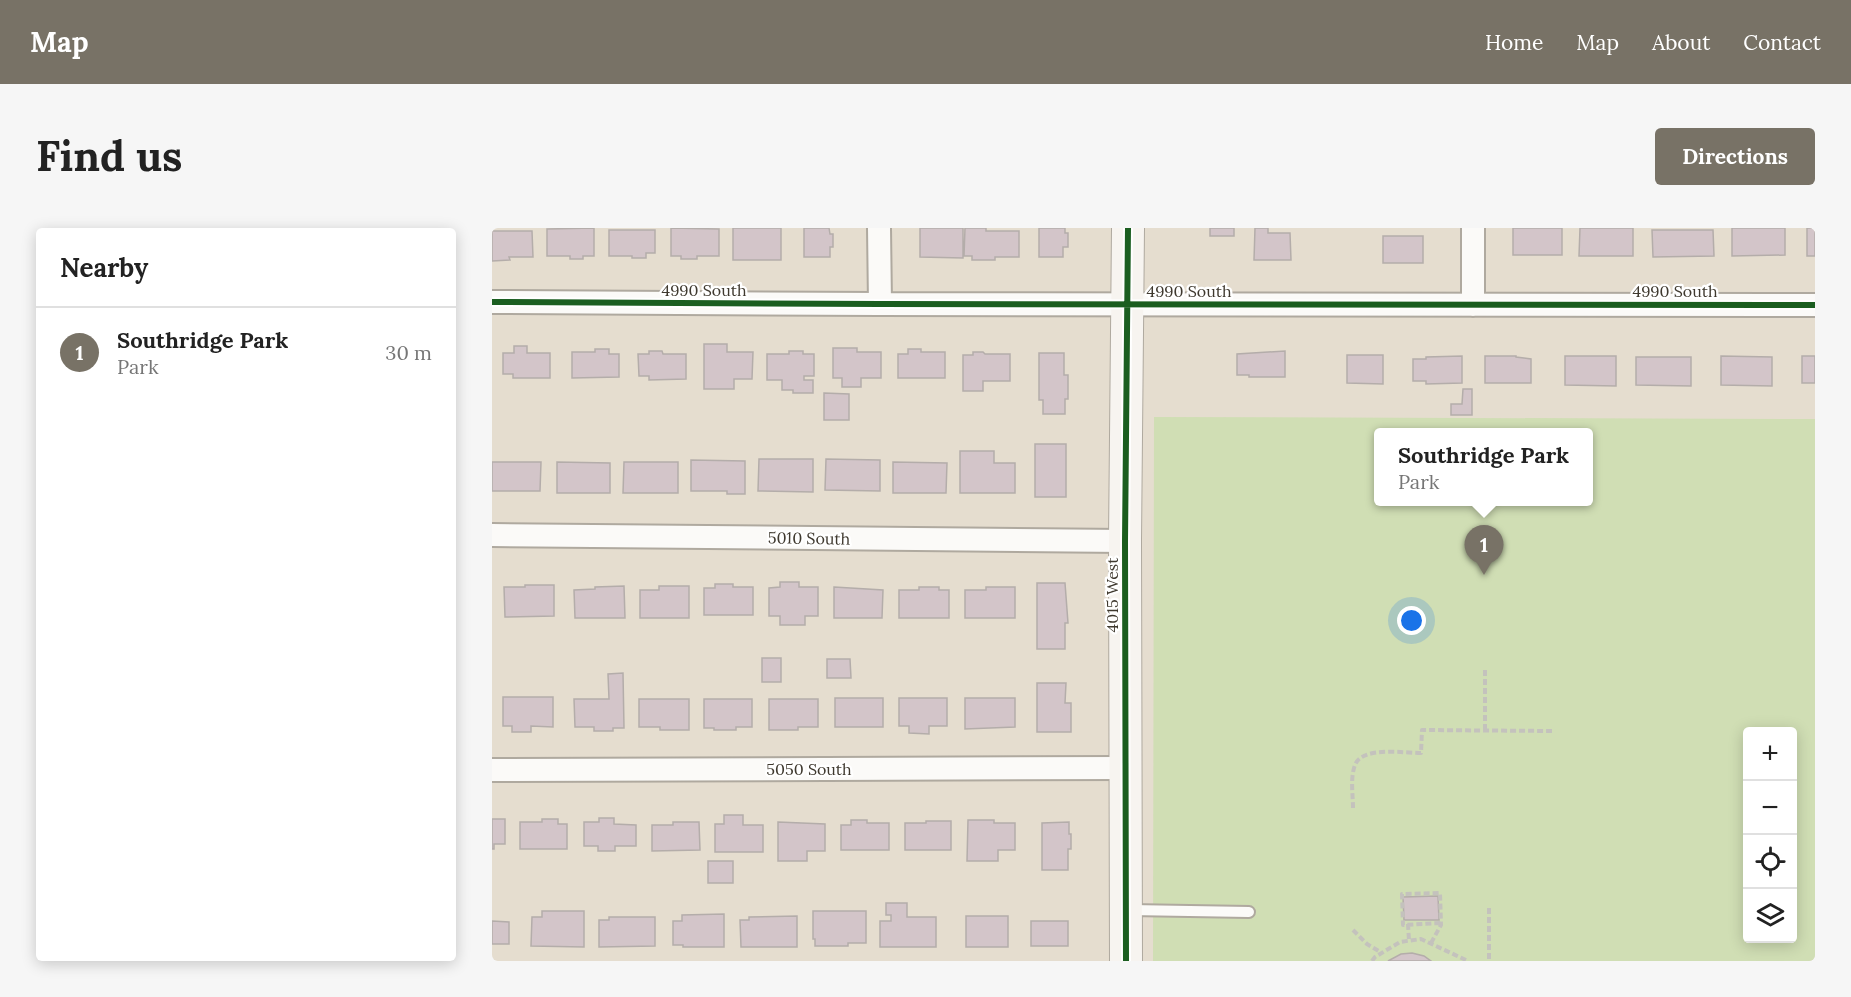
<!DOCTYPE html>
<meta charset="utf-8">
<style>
:root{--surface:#fff;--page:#f6f6f6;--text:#222;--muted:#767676;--line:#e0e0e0;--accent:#787266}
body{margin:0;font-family:Lora,serif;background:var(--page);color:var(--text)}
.controls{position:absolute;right:18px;bottom:18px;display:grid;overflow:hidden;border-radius:6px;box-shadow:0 3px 15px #0003}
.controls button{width:54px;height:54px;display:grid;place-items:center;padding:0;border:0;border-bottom:2px solid var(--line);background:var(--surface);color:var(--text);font:30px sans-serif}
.you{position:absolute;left:920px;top:393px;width:21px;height:21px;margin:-15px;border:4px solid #fff;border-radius:50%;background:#1a73e8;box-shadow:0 0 0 9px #1a73e833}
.badge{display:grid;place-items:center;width:39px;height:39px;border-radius:50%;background:var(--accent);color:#fff;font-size:20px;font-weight:700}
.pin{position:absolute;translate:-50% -50px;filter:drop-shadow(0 2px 3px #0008)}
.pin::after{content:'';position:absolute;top:32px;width:21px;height:18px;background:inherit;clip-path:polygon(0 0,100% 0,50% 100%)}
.popup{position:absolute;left:882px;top:200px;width:219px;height:78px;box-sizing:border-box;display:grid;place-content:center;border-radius:6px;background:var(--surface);filter:drop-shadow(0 2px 4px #0005);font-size:20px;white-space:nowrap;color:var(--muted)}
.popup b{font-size:22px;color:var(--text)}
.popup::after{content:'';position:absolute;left:50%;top:100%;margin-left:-12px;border:12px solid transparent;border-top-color:var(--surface)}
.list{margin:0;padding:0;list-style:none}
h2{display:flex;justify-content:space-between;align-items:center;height:78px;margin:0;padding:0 24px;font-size:26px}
h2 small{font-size:20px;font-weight:400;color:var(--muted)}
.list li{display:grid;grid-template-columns:39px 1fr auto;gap:18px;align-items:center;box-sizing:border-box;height:90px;padding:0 24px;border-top:2px solid var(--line)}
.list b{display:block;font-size:22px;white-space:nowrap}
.list p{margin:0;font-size:20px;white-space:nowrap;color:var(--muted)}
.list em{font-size:20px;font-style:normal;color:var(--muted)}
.icon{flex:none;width:33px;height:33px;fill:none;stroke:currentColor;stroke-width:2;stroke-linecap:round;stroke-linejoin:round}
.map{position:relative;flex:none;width:1323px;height:733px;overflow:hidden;border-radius:6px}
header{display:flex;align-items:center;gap:36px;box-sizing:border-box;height:84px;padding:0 30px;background:var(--accent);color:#fff}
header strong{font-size:28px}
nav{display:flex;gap:33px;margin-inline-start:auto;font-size:21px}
.intro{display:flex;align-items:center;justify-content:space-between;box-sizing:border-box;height:144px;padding:0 36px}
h1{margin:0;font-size:42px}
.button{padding:15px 27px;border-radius:6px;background:var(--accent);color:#fff;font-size:21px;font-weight:700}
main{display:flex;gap:36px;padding:0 36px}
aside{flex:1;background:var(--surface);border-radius:6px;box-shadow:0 3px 15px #0003}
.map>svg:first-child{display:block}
</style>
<header>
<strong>Map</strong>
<nav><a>Home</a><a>Map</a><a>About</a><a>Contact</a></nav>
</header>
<div class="intro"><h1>Find us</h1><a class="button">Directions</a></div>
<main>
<aside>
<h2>Nearby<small></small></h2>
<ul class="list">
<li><span class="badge">1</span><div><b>Southridge Park</b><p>Park</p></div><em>30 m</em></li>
</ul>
</aside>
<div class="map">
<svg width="1323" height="733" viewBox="0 0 1323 733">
<rect width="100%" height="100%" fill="#e5ddcf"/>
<path fill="#d0deb4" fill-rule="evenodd" d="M662 189 1323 191V733H661ZM887 204H1097V274H887ZM1256 503H1300V710H1256Z"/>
<path fill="#d3c5c9" stroke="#b4adaa" stroke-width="1.5" d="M102 0V28H91V31H78V28H55V1Z
M179 0 227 1V28H205V31H189V28H179Z
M241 0H289V32H241Z
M312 0H337L338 6H341V19H338V29H312Z
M428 0H471V30L428 29Z
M473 0H494V3H527V29H503V32H480V28H472Z
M547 0H573V5H576V19H571V29H547Z
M718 0H742V8H718Z
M763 0H776V5H798L799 32H762Z
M1021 0H1070V27H1021Z
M1088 0H1141V28H1087Z
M1240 0H1293V27L1240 28Z
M1315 0H1323V28H1315Z
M117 2H163V25H154V30H140V28H117Z
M1160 2H1221L1222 28 1161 29Z
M0 3H40L41 29H17L18 32 0 33Z
M891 8H931V35H891Z
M212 116H235V124H261L260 151H242V161H212Z
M22 118H35V125H58V150H21V146H11V125H22Z
M341 120H365V124H389V150H369V159H350V150H341Z
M103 121H117V126H127V149L80 150V124H103Z
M416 121H429V124H453V150H406V126H416Z
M157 123H170L171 126H194V151L157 152V148H147L146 126H157Z
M297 123H311V126H322V148H312V152H321V165H301V162H290V152H275V126H297Z
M793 123V149H757V147H745V126Z
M481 124H491L493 126H518V153H491V163H471V127H481Z
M547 125H572V147H576V171H573V186H551V172H547Z
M855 127H891V156L855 155Z
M970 128V155L934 156V153H921V131H934V129Z
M993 128H1024V129L1039 131V155H993Z
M1073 128H1124V158L1073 157Z
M1229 128 1280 129V158L1229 157Z
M1310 128H1323V155H1310Z
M1144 129H1199V158L1144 157Z
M971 161H980V187H959V176H970Z
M332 165 357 166V192H332Z
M543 216H574V269H543Z
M468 223H502V235H523V265H468Z
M267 231H321V264L266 263Z
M334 231 388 232V263L333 262Z
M199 232 253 233V266H235V263H199Z
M0 234H49L48 263H0Z
M65 234 118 235V265H65Z
M132 234H186V265H131Z
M401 234 455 235 454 265H401Z
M288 354H307V359H326V388H313V397H288V388H277V360L288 359Z
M545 355H573L576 395H573V421H545Z
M223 356H241V359H261V387H212V360H223Z
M33 357H62V388L13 389 12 359H33Z
M132 358 133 390H83L82 362 103 361V359Z
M167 358H197V390H148V362H167Z
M342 359 391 362 390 390H342Z
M427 359H447V362H457V390H407V362H427Z
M494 359H523V390H473V362H494Z
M270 430H289V454H270Z
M335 431H358L359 450H335Z
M131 445 132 500H121V503H102V499H83L82 471H117L116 446Z
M545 455H574L573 475H579V504H545Z
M11 469H61V499L39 498V504H20V498H11Z
M343 470H391V499H343Z
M407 470H455V498H437V506L417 505V498H407Z
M473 470H523V499L473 501Z
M147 471H197V502H168V499H147Z
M212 471H260V499H244V502H222V500H212Z
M277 471H326V499H306V502H277Z
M232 587H251V597H271V624H223V596H232Z
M107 590H122V596L144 597V618H123V623H106V618H92V594H107Z
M0 591H13V616H2V621H0Z
M50 591H66V596H75V621H28V594H50Z
M359 592H375V595H397V622H349V597H359Z
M476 592H502V595H523V622H506V633H475Z
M434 593H459V622H413V595H434Z
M181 594H207L208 622 160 623V597H181Z
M286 594 333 596V623H315V633H286Z
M577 594V606H579V621H576V642H550V595Z
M216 633H241V655H216Z
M946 668 947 692H912L911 669Z
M394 675H415V689H444V719H388V693H399V687H394Z
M50 683H92V719L39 718 40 689H50Z
M321 683H374V715H356V718H323V711H321Z
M232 686V719H191V717H181V693H190V687Z
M305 688V719H249L248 692H257V689Z
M474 688H516V719H474Z
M117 689H163V718L107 719V692H117Z
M0 693 17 694V716H0Z
M539 693H576V718H539Z
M920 725 932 728 939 733H896L909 726Z"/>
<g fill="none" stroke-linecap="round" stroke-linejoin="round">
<defs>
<path id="lane" d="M638 682 757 684"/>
<path id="street" d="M387 0 388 76
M0 74 388 76 1323 77
M981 77V0
M0 307 633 313
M0 542 634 540"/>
<path id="secondary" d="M634 733 633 313 636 0"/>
</defs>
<use href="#lane" stroke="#afa99f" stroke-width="14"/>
<use href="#street" stroke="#afa99f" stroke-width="26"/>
<use href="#secondary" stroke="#afa99f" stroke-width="34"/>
<path stroke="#c4c2bd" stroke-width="4" stroke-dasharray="6 3" stroke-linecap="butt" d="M993 442V502
M861 580C861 567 858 550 863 537 870 518 912 525 929 525L930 502 1060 503
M997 680V733
M916 696 917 713
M861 702 875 716 890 725
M939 715 949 697 948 665 910 666 911 697 949 695
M880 733 883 729 908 714 929 711 976 733"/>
<use href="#lane" stroke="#fbfaf8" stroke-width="10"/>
<use href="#street" stroke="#fbfaf8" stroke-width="22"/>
<use href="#secondary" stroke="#f7f4f0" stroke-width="32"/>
<defs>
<path id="cycleway" d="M0 74 388 76 1323 77
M634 733 633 313 636 0"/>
</defs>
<use href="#cycleway" stroke="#fff" stroke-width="10"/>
<use href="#cycleway" stroke="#1b5e20" stroke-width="6"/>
</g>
<g text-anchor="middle" stroke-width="4.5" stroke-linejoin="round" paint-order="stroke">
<g font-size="16" fill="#3e382e" stroke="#fff">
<text x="212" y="68">4990 South</text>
<text x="697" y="69">4990 South</text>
<text x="1183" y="69">4990 South</text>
<text transform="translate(317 310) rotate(1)" y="6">5010 South</text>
<text transform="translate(620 367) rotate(-90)" y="6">4015 West</text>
<text x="317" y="547">5050 South</text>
</g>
</g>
</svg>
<div class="controls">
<button>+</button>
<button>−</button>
<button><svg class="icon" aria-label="locate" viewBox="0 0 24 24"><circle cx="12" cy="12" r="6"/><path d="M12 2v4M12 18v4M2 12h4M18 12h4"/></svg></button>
<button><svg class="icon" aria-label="layers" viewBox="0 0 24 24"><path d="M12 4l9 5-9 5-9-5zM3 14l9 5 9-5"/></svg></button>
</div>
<div class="you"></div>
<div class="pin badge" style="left:992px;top:347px">1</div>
<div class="popup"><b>Southridge Park</b>Park</div>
</div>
</main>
